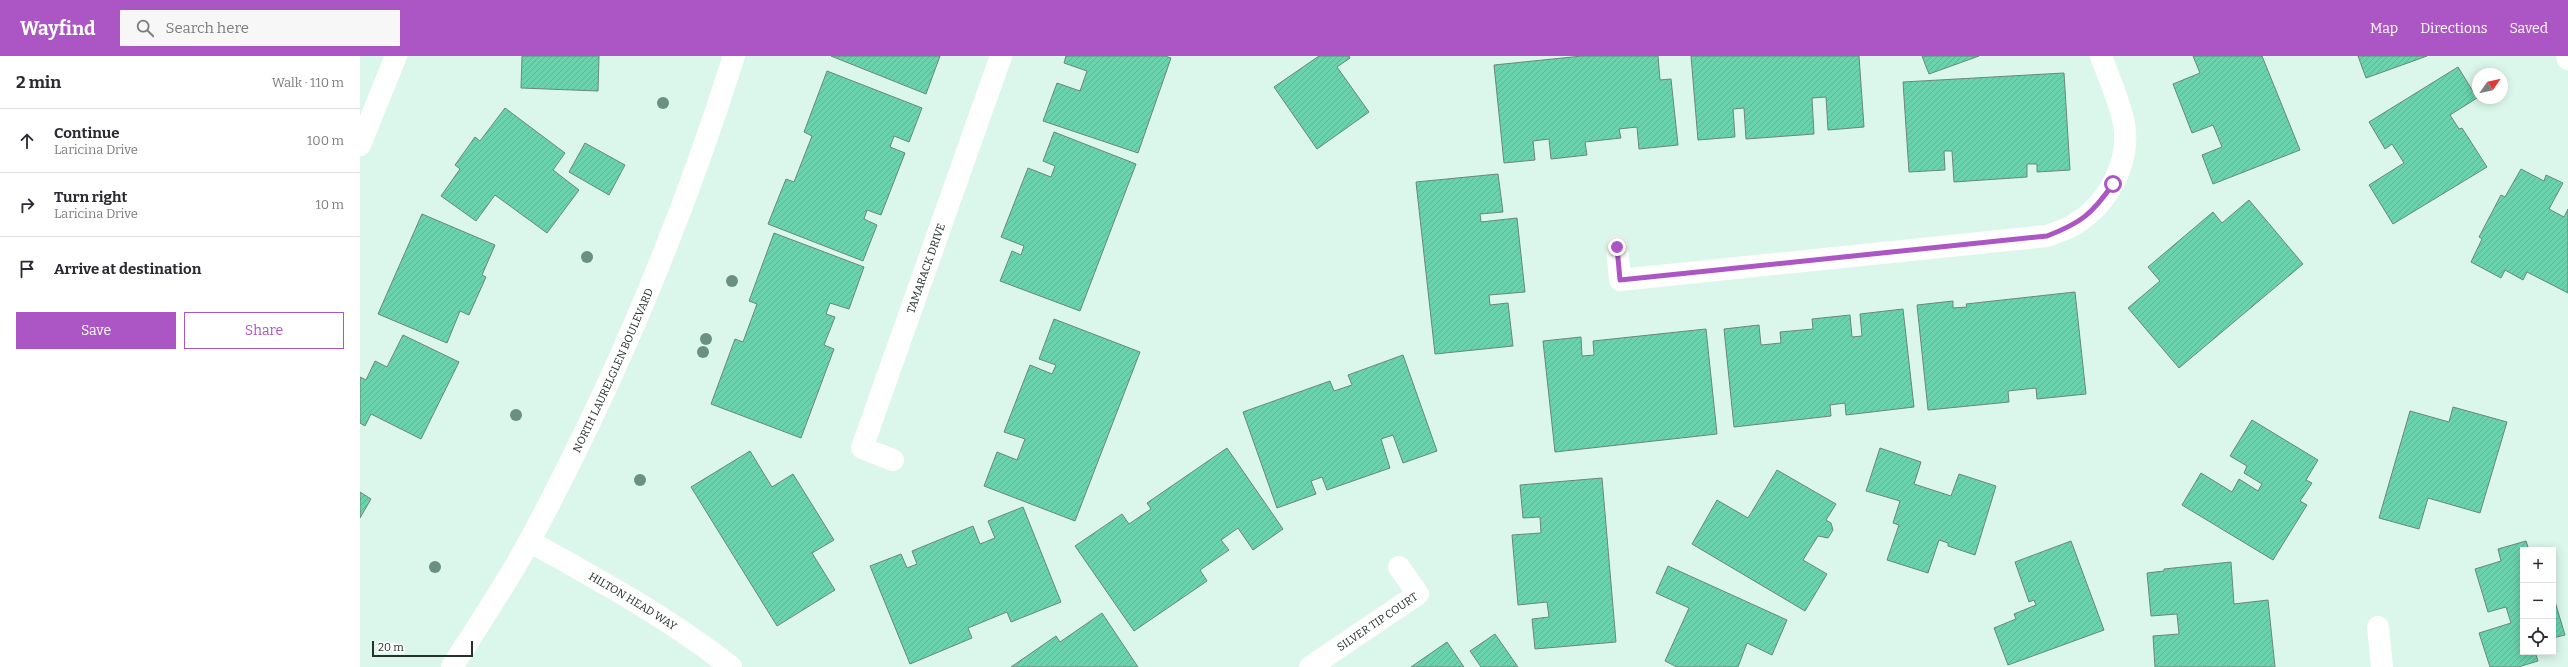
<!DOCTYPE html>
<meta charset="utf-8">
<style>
:root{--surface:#fff;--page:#f7f7f7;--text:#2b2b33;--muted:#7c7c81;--line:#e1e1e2;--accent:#ab56c4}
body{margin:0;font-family:Bitter,serif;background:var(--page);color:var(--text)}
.controls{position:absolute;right:12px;bottom:12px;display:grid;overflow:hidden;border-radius:0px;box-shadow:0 2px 10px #0003}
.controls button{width:36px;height:36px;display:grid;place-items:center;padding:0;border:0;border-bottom:1px solid var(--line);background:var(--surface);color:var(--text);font:20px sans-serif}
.compass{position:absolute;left:2112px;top:12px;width:36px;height:36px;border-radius:50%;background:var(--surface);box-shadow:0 2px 10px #0003;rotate:56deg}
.scale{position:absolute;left:12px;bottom:10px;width:101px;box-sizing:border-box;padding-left:4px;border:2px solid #26302c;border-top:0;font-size:11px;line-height:14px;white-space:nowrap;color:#26302c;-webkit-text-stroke:3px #fff;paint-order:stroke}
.stop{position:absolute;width:12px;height:12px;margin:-9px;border:3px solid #ab56c4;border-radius:50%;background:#fff}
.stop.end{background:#ab56c4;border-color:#fff;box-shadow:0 1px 4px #0008}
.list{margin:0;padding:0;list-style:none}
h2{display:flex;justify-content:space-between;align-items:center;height:52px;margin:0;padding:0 16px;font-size:17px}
h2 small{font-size:13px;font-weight:400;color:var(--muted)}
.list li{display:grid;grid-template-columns:26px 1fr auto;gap:12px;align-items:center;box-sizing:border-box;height:64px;padding:0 16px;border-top:1px solid var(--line)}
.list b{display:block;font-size:15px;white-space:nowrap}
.list p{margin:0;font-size:13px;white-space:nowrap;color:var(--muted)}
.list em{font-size:13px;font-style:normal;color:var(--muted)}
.actions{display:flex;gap:8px;padding:12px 16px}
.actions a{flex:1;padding:9px 0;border:1px solid var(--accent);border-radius:0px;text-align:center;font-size:14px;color:var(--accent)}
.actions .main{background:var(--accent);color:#fff}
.icon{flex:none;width:22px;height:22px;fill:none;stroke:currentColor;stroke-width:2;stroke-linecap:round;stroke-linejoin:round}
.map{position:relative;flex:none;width:2208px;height:611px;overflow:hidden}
header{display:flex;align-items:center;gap:24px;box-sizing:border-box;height:56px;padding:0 20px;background:var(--accent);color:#fff}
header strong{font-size:19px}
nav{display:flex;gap:22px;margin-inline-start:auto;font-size:14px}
.search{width:280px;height:36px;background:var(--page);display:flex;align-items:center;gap:10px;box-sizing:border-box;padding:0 14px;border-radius:0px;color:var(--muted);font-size:15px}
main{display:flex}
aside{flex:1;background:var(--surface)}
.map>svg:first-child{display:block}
</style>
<header>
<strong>Wayfind</strong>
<div class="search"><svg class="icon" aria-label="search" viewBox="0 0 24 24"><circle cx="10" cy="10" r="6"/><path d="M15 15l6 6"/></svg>Search here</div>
<nav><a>Map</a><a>Directions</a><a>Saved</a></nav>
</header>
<main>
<aside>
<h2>2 min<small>Walk · 110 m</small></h2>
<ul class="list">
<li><svg class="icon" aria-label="ahead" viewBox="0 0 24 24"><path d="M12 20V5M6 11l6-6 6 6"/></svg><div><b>Continue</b><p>Laricina Drive</p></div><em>100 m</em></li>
<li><svg class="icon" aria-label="right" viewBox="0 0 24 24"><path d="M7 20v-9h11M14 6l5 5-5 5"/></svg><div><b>Turn right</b><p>Laricina Drive</p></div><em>10 m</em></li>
<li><svg class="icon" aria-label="arrive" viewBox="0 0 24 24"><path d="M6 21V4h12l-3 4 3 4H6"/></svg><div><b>Arrive at destination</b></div></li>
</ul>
<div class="actions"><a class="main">Save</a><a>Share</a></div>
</aside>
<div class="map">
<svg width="2208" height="611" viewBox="0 0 2208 611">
<defs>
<pattern id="building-hatch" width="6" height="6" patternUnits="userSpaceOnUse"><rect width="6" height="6" fill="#6ad3ae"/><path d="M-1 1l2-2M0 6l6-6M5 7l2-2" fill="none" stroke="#5cb596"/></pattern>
</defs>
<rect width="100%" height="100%" fill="#dbf7ec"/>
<path fill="url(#building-hatch)" stroke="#6c867b" d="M162 0H239L238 35 161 32Z
M471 0H580L566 38Z
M706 0H805L811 2 778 97 683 65 697 27 720 35 727 15 704 7Z
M959 0H989L990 2 977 11 1009 56 957 93 914 31Z
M1222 0H1298L1300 24 1311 23 1318 89 1279 93 1277 71 1259 73 1261 82 1225 86 1227 99 1191 103 1189 83 1173 85 1175 104 1144 107 1134 9Z
M1331 0H1499L1504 71 1468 74 1466 41 1452 42 1454 78 1386 83 1384 52 1373 53 1375 81 1338 84Z
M1562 0H1619L1569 18Z
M1833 0H1902L1940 94 1853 128 1842 99 1862 91 1853 69 1832 77 1813 28 1840 17Z
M1998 0H2067L2006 22Z
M2098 11 2117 42 2090 59 2099 73 2102 72 2127 111 2033 168 2009 129 2044 107 2032 88 2025 93 2009 66Z
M467 15 562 52 549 86 534 80 530 91 545 97 521 159 507 154 504 163 517 169 503 205 408 168 426 123 434 126 452 80 444 76Z
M1704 17 1710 114 1677 116V108H1667V121L1594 126 1592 95H1584L1585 114 1549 116 1543 26Z
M145 52 205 97 193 114 219 134 187 177 135 139 116 165 81 140 100 113 95 109 115 81 120 85Z
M694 76 776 108 720 255 640 225 652 195 661 199 664 190 641 181 668 112 691 121 695 110 683 105Z
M225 87 265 109 249 139 209 116Z
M2161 113 2184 125 2186 119 2203 127 2189 153 2204 161 2208 153V237L2167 216 2163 224 2145 214 2141 222 2111 206 2122 183 2119 181 2141 139 2145 141Z
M1138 118 1143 156 1120 158 1121 166 1157 162 1165 236 1129 239 1130 249 1148 247 1153 290 1075 298 1056 126Z
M1889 144 1943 208 1819 312 1768 252 1800 225 1788 211 1853 156 1862 167Z
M62 158 135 189 122 219 126 221 109 259 100 255 87 287 18 258Z
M414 177 504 211 489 253 470 247 466 258 475 261 464 289 474 293 441 382 351 348 375 283 383 286 397 248 389 245Z
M1715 236 1726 338 1677 343 1676 332 1648 335 1649 346 1568 354 1557 249 1593 245V252L1607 251 1606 248Z
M1543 253 1554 351 1486 359 1485 347 1470 349 1471 360 1374 371 1364 273 1399 269 1401 289 1421 287 1420 276 1453 273 1452 263 1490 259 1492 281 1502 280 1500 258Z
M694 263 780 296 715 465 624 430 637 396 657 404 665 383 644 376 670 309 692 318 696 309 679 303Z
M1346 273 1357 378 1195 396 1183 285 1221 281 1222 300 1234 299 1233 285Z
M43 279 99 306 61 383 11 358 5 370 0 367V321L6 324 15 305 27 311Z
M1043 299 1077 395 1043 407 1033 379 1021 383 1030 412 967 434 962 421 951 425 956 438 917 452 883 356 970 325 974 335 992 329 988 319Z
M2093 351 2147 366 2120 457 2068 442 2059 473 2019 462 2050 355 2089 366Z
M1892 364 1958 404 1946 424 1952 427 1940 445 1947 449 1913 504 1822 449 1841 417 1872 436 1879 423 1898 435 1902 428 1884 417 1887 410 1870 400Z
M867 392 923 473 893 494 878 472 861 484 869 494 840 514 847 525 774 575 715 490 762 458 769 468 791 453 787 447Z
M1520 392 1561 406 1554 428 1591 440 1599 418 1636 430 1615 499 1588 490V487L1579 484 1568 517 1527 504 1539 469 1533 467 1540 445 1506 435Z
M390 395 412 431 433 418 474 484 452 497 475 534 417 570 331 431Z
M1417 414 1476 448 1466 464 1471 467 1473 474 1468 482 1458 480 1443 504 1467 518 1445 555 1332 488 1357 444 1388 462Z
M1242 422 1256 586 1175 593 1172 563 1189 561 1187 546 1158 549 1152 479 1181 477 1180 461 1163 462 1160 429Z
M0 436 11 443 0 462Z
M663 451 701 546 651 566 647 556 608 572 612 582 550 608 510 510 541 498 547 512 557 508 552 495 613 470 620 488 635 482 628 465Z
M1711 485 1744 574 1648 609 1634 572 1656 563 1654 558 1676 549 1674 544 1669 546 1655 506Z
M2166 485 2169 494H2163V596H2175L2178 605 2158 611H2130L2119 577 2151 567 2146 551 2128 556 2115 513 2141 505 2138 493Z
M1871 506 1874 548 1908 544 1915 611H1795L1793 580 1819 578 1817 558 1791 560 1787 517 1804 515V513Z
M1308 510 1427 564 1412 599 1387 587 1378 611H1317L1305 605 1329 552 1296 537Z
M2193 539 2205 579 2193 582Z
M742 557 778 611H651L696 580 700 586Z
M1135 578 1158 611H1121L1110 595Z
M1087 586 1104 611H1051Z"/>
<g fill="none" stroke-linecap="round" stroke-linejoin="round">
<g stroke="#fff" stroke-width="22">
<path d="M2207 0 2208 3"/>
<path d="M0 89 36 0"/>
<path d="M1257 191 1260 224 1687 180C1696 176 1707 174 1715 168 1748 148 1771 106 1764 67 1759 44 1749 22 1741 0"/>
<path id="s1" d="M533 404 502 392 641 0"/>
<path id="s2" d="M169 485C239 524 309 562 371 611"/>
<path d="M2018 571 2022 611"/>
<path id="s3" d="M92 611C118 569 147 527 170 484 255 326 320 171 374 0"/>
<path id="s4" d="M950 611 1058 538 1039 511"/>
</g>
</g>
<g fill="#699083">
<circle cx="303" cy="47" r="6"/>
<circle cx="227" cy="201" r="6"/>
<circle cx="372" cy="225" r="6"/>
<circle cx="346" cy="283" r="6"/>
<circle cx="343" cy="296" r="6"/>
<circle cx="156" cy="359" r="6"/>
<circle cx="280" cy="424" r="6"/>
<circle cx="75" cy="511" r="6"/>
</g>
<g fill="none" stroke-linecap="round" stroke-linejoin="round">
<path stroke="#ab56c4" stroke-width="5" d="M1257 191 1260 224 1687 180C1721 167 1732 158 1753 128"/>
</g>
<g text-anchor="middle" stroke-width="4" stroke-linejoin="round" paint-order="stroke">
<g font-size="11" fill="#26302c" stroke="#fff">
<text dy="4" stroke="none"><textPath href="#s1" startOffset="224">TAMARACK DRIVE</textPath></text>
<text dy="4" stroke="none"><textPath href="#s3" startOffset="338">NORTH LAURELGLEN BOULEVARD</textPath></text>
<text dy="4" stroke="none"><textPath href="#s2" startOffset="120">HILTON HEAD WAY</textPath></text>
<text dy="4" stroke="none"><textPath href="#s4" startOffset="81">SILVER TIP COURT</textPath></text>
</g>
</g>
</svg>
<div class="controls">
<button>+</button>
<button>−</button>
<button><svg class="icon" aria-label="locate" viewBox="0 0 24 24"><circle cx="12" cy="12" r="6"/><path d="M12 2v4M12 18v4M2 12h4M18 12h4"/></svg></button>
</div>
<svg class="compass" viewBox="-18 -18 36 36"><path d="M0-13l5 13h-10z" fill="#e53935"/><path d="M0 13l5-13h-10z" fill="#7c7c81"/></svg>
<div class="scale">20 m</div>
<div class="stop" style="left:1753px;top:128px"></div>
<div class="stop end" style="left:1257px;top:191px"></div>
</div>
</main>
